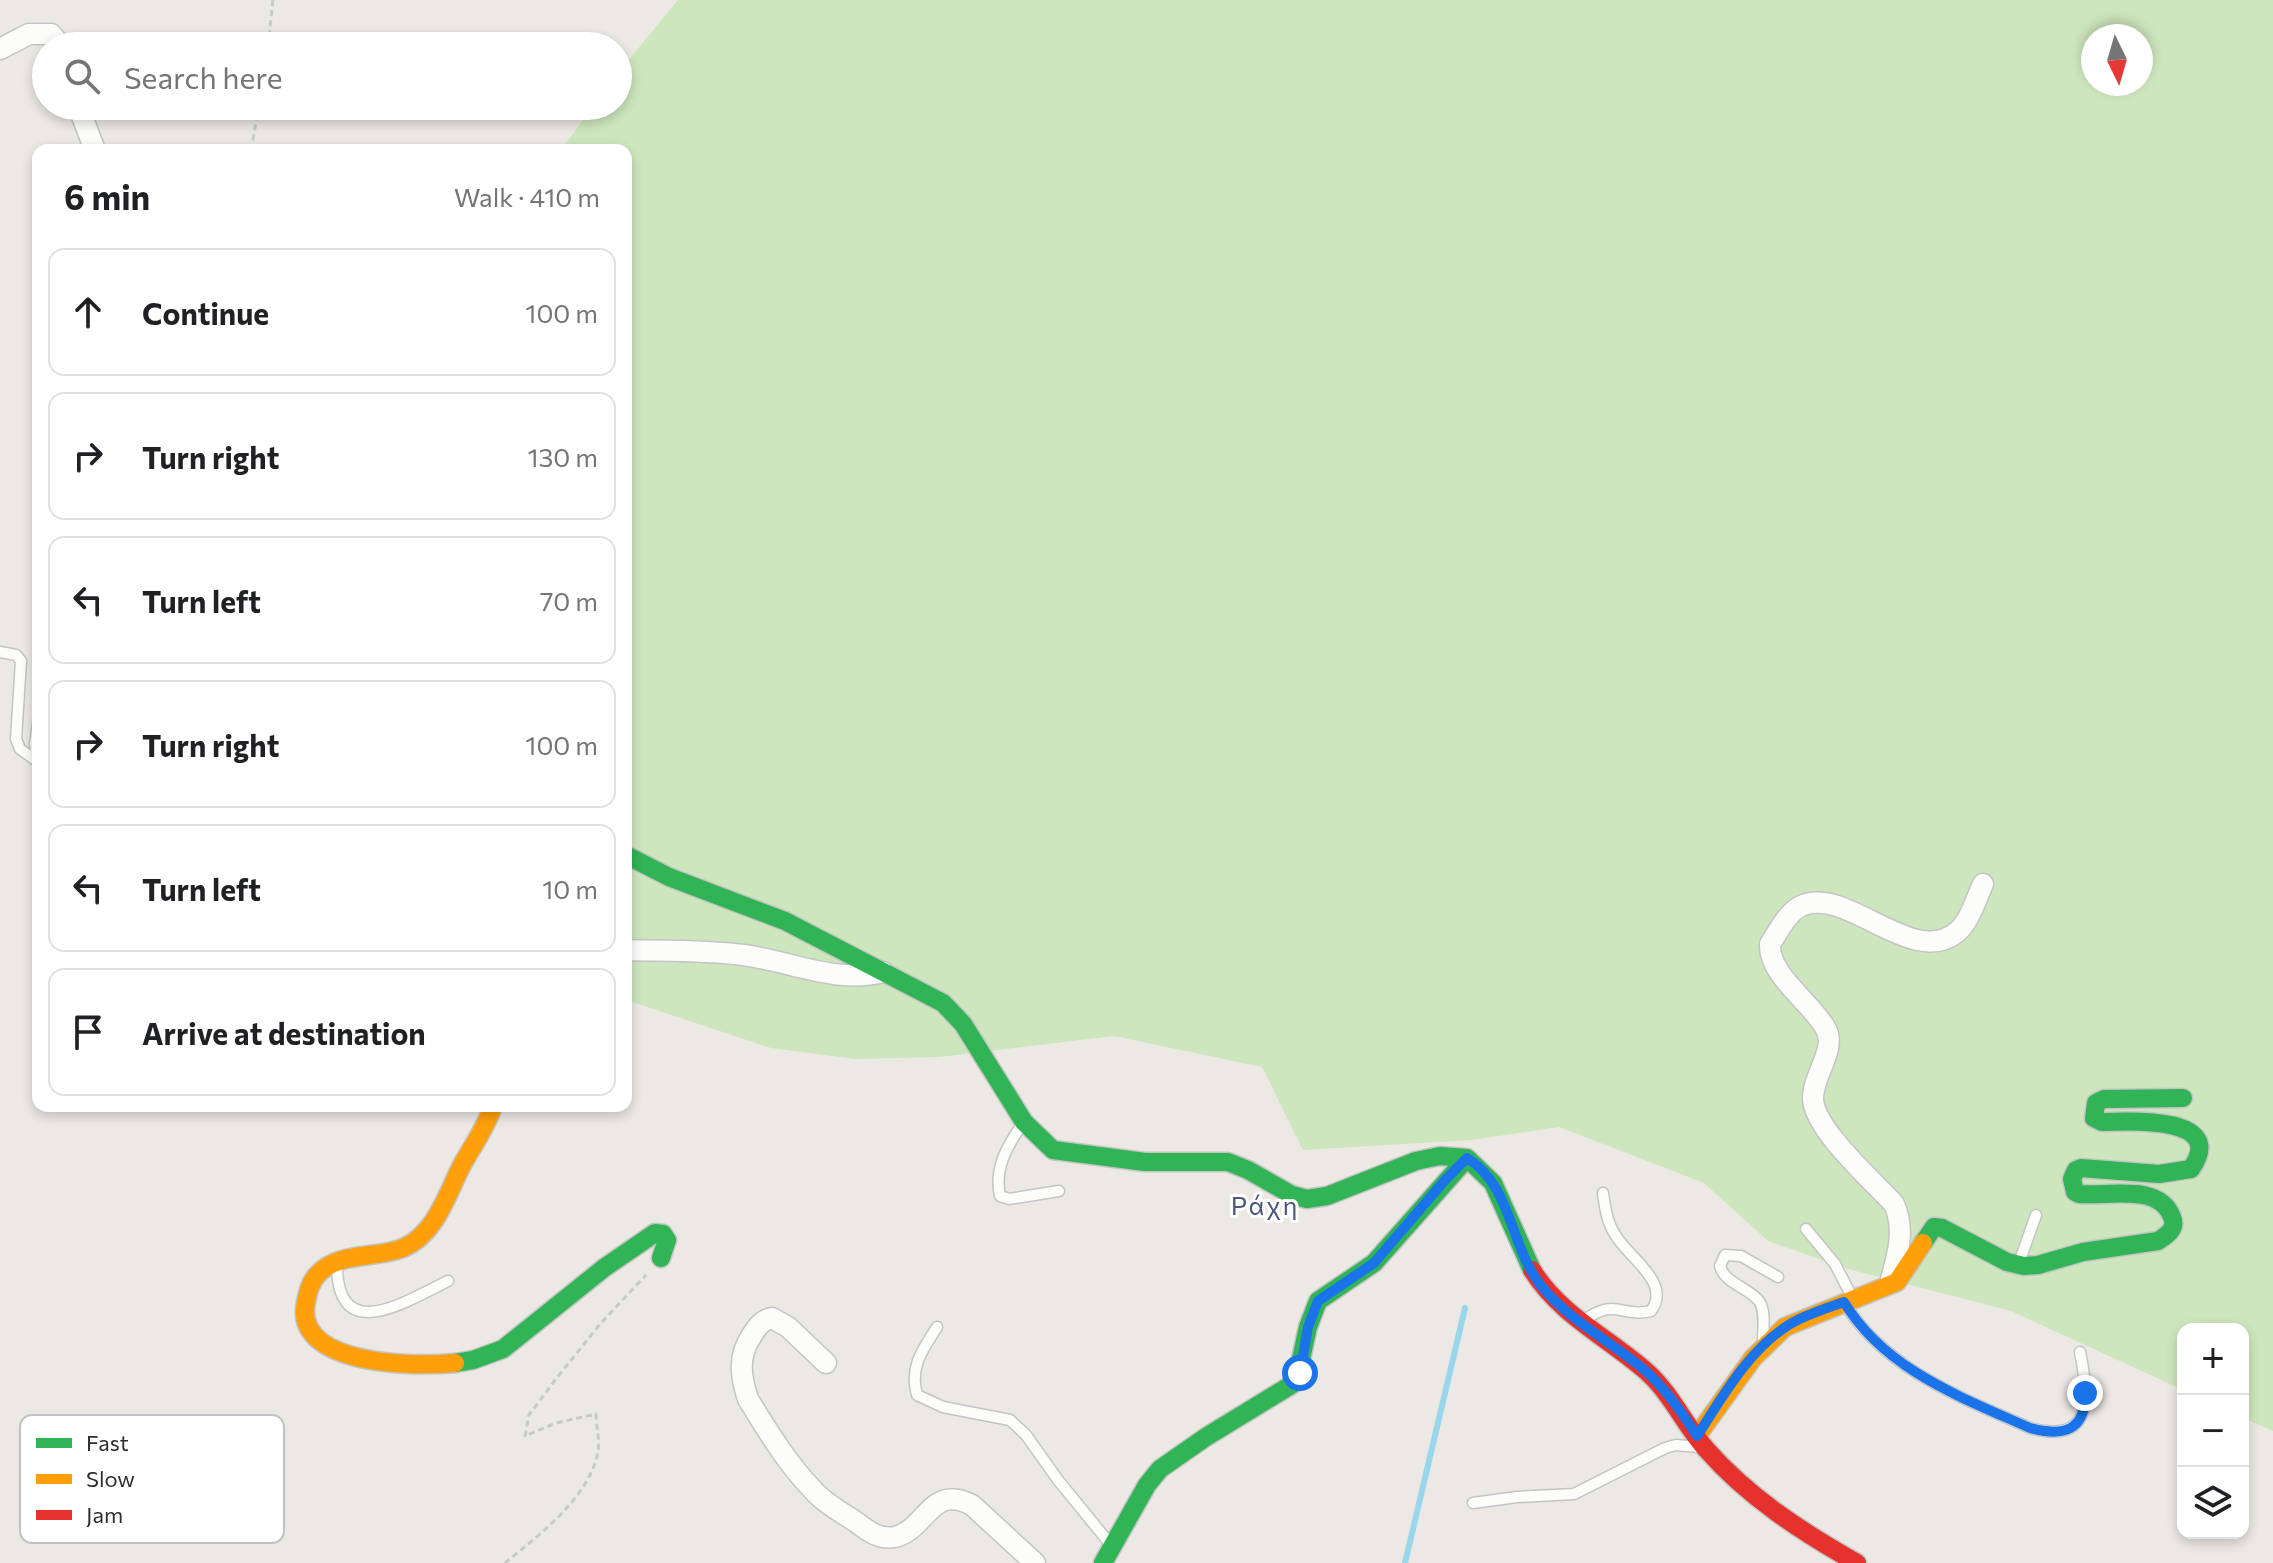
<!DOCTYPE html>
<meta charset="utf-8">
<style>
:root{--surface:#fff;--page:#f2f2f2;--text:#202124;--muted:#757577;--line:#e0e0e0}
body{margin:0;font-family:Commissioner,sans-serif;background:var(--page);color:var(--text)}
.controls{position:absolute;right:24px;bottom:24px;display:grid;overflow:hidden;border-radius:16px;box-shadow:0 4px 12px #0003}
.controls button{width:72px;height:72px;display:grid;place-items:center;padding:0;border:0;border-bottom:2px solid var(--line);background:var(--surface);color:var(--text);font:40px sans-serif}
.compass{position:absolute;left:2081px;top:24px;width:72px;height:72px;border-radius:50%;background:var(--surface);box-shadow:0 4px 12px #0003;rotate:175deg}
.stop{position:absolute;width:24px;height:24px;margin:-18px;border:6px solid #1a73e8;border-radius:50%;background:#fff}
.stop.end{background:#1a73e8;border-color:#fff;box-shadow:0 2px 8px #0008}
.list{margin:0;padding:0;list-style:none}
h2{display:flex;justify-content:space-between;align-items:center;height:104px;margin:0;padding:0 32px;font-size:34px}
h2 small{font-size:26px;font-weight:400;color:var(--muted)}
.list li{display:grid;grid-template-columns:52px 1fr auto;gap:24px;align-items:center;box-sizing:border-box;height:128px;margin:0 16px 16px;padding:0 16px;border:2px solid var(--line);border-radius:16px}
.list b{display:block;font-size:30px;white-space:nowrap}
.list em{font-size:26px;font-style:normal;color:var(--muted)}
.icon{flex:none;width:44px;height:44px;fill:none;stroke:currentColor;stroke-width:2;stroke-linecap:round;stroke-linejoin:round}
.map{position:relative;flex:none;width:2273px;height:1563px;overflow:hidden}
.search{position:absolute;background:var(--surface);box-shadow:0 4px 12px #0003;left:32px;top:32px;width:600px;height:88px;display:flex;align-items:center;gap:20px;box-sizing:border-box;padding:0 28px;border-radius:44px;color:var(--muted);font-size:30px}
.panel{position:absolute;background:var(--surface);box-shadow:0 4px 12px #0003;left:32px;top:144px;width:600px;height:968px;border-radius:16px}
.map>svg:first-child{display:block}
</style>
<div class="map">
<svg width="2273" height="1563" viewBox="0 0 2273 1563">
<rect width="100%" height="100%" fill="#ece8e4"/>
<path fill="#cee6be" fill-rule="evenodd" d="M678 0H2273V1431L2243 1418V1329H2183V1390L2011 1311 1848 1269 1768 1241 1704 1183 1559 1127 1472 1140 1303 1150 1262 1067 1114 1036 940 1057 855 1059 771 1048 626 1000V150H561L593 106H618V73ZM2093 36H2141V84H2093Z"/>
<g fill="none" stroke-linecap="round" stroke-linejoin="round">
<path stroke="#99d6ec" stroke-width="6" d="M1405 1563 1465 1308"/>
<defs>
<path id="lane" d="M0 652 16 655 21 661 16 739 20 749 37 761
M38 723 35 744 38 763
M1023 1123C1007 1146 994 1168 1000 1196L1009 1199 1059 1191
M1806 1229 1835 1264 1852 1297
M337 1263C336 1347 405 1302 448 1281
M2019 1263 2036 1215
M1845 1304C1886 1370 1962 1398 2030 1428 2094 1445 2089 1397 2080 1352
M1582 1322C1616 1296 1620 1318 1651 1311 1672 1283 1629 1258 1616 1236 1607 1223 1605 1208 1603 1193
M937 1327C923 1349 909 1367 917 1395L943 1407 1010 1420 1026 1435 1058 1480 1111 1545
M1763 1341C1763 1329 1766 1311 1759 1301 1748 1287 1725 1284 1720 1266L1725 1255 1741 1256 1778 1277
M1473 1503 1517 1497 1574 1494 1665 1448 1676 1445 1698 1447"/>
<path id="street" d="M0 49 29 34H51L61 46
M78 106 95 150
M626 950C665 951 705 950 743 955 790 961 836 984 883 972
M1890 1283C1897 1257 1906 1230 1894 1204 1873 1181 1814 1129 1813 1099 1812 1076 1837 1050 1826 1029 1813 1004 1768 975 1770 944 1778 932 1787 913 1801 906 1846 885 1913 969 1957 932 1970 921 1976 899 1983 884
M826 1363 788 1327 772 1318C762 1320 758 1326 752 1335 738 1356 740 1375 748 1399 767 1430 787 1463 812 1489 824 1503 841 1512 856 1522 868 1531 879 1540 895 1537 927 1529 931 1483 972 1505L1035 1563"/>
<path id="fast" d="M626 855 669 877 785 921 943 1003 963 1024 1024 1122 1053 1150 1145 1162H1228L1248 1170 1292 1195 1307 1199 1327 1196 1416 1161 1440 1156 1467 1158
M1923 1243 1934 1227 1942 1228 2007 1262 2024 1266 2038 1265 2083 1252 2158 1241C2167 1235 2177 1229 2172 1217 2159 1182 2106 1197 2079 1194L2075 1192 2072 1179 2076 1170 2081 1168 2159 1174 2191 1169C2229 1115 2127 1121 2102 1122L2094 1118 2096 1103 2104 1099 2183 1098
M455 1363 473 1360 503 1349 604 1268 655 1233 663 1234 667 1240 661 1258
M1103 1563 1147 1485 1160 1469 1206 1437 1296 1382 1308 1327 1318 1301 1374 1263 1467 1158 1493 1183 1532 1270"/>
<path id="slow" d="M455 1363C415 1367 292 1366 306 1302 308 1292 310 1283 317 1275 338 1251 376 1259 403 1248 436 1234 447 1194 462 1165 473 1145 486 1128 493 1106
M1697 1436 1753 1358 1785 1327 1897 1282 1923 1243"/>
<path id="jam" d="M1532 1270C1560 1315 1607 1337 1646 1371 1671 1393 1684 1424 1706 1449 1748 1497 1802 1532 1857 1563"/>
</defs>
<use href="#lane" stroke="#c5c4c5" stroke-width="13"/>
<use href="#street" stroke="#c5c4c5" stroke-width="23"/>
<use href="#fast" stroke="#c5c4c5" stroke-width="21"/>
<use href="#slow" stroke="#c5c4c5" stroke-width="21"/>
<use href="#jam" stroke="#c5c4c5" stroke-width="21"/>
<path stroke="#c9c9c8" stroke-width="3" stroke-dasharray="6 4" stroke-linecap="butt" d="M268 46 273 0
M251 150 259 106
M505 1563C539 1535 589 1498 598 1452 600 1441 596 1425 596 1414L556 1423 525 1436 529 1415 556 1379 601 1323 646 1275"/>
<use href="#lane" stroke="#fcfcfb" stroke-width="10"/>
<use href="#street" stroke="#fcfcfb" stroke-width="20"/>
<use href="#fast" stroke="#30b455" stroke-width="18"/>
<use href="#slow" stroke="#ff9f0a" stroke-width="18"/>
<use href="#jam" stroke="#e5322d" stroke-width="18"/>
</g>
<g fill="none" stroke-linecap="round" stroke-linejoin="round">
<path stroke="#1a73e8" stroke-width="10" d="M1300 1373 1308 1327 1318 1301 1374 1263 1446 1179 1467 1158C1511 1185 1510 1244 1539 1283 1568 1321 1613 1342 1648 1373 1668 1392 1682 1413 1697 1436 1722 1398 1748 1351 1787 1326 1804 1315 1825 1309 1844 1302 1885 1370 1961 1397 2030 1428 2063 1437 2086 1431 2085 1393"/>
</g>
<g text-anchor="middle" stroke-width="6" stroke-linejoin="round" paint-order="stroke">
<g font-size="26" letter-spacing="2" fill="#4d5680" stroke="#fff">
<text x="1265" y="1215">Ράχη</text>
</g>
</g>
<rect x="20" y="1415" width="264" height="128" rx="12" fill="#fff" stroke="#c0c0c0" stroke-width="2"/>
<rect x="36" y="1438" width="36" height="10" fill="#30b455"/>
<rect x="36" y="1474" width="36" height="10" fill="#ff9f0a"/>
<rect x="36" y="1510" width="36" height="10" fill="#e5322d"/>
<g font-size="22" fill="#2e2e2e">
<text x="86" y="1451">Fast</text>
<text x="86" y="1487">Slow</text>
<text x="86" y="1523">Jam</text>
</g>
</svg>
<div class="controls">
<button>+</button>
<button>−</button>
<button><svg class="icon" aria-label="layers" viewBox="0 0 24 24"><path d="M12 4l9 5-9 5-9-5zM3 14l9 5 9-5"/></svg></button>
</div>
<svg class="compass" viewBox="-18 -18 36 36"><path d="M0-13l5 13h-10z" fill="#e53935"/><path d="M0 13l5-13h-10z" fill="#757577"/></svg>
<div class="stop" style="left:1300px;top:1373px"></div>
<div class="stop end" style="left:2085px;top:1393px"></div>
<div class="search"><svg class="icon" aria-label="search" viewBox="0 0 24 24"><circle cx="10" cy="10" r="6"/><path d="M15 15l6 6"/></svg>Search here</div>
<section class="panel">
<h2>6 min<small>Walk · 410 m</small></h2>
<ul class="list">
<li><svg class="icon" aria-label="ahead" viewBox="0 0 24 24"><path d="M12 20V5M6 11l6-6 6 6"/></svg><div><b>Continue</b></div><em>100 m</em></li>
<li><svg class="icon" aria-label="right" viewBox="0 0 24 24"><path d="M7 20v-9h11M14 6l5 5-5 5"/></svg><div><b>Turn right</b></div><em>130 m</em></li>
<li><svg class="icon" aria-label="left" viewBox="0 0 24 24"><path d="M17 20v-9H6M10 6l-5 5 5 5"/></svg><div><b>Turn left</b></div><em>70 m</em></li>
<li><svg class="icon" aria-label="right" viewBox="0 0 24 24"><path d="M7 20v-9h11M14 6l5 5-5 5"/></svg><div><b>Turn right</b></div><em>100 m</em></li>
<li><svg class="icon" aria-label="left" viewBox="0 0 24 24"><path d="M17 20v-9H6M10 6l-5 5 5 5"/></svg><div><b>Turn left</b></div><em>10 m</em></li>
<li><svg class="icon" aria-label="arrive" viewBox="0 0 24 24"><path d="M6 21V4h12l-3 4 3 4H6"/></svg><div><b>Arrive at destination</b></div></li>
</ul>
</section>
</div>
